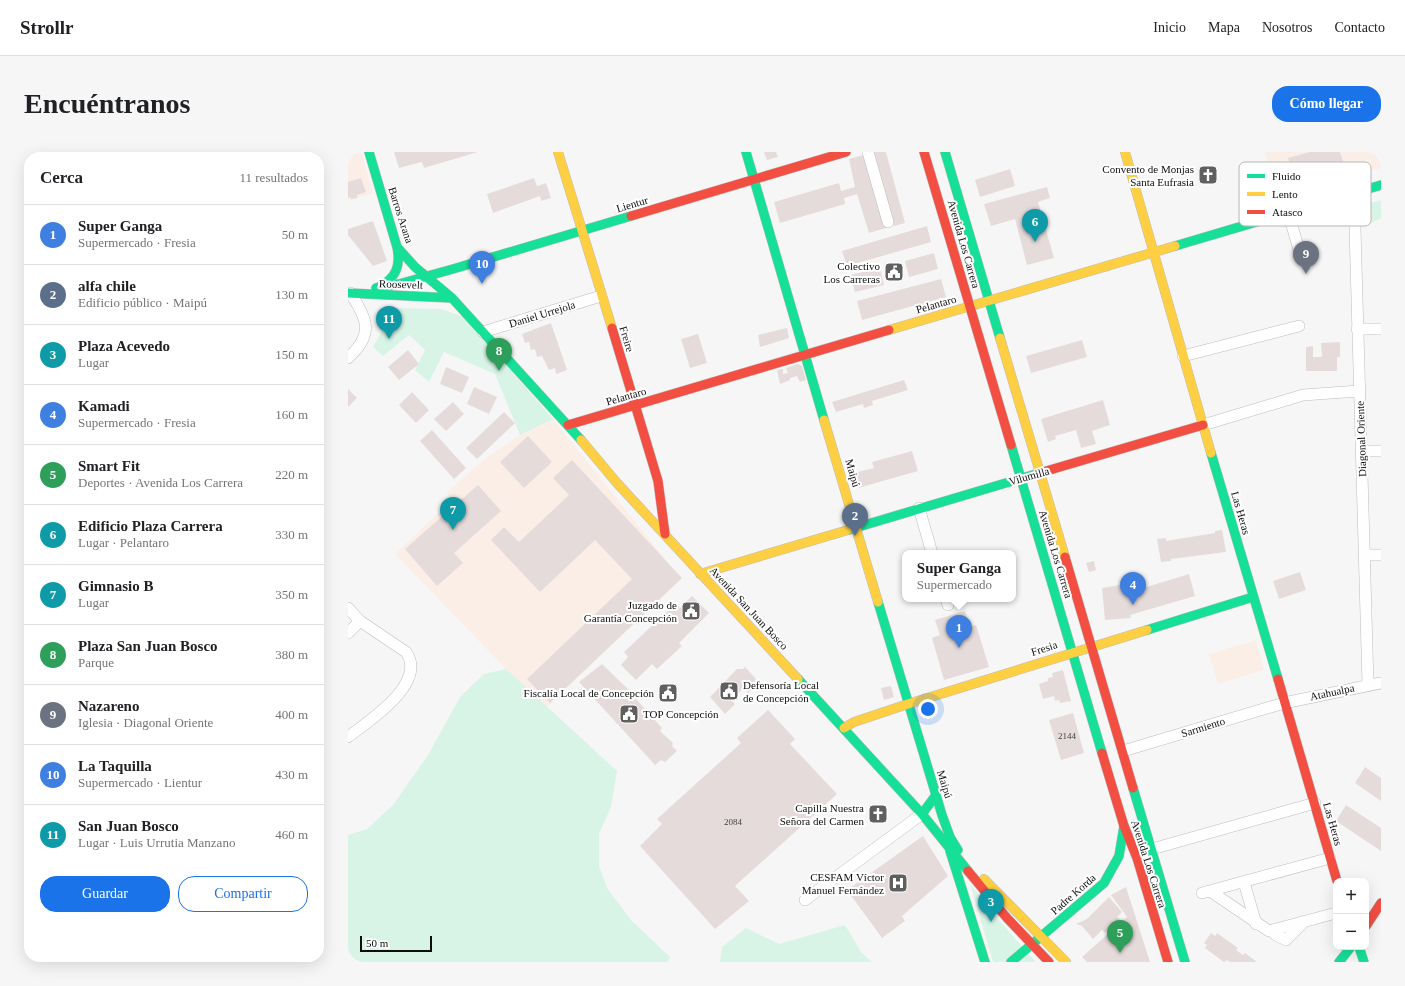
<!DOCTYPE html>
<html lang="es">
<meta charset="utf-8">
<style>
:root{--surface:#fff;--page:#f6f6f6;--text:#202124;--muted:#757577;--line:#e0e0e0;--accent:#1a73e8}
body{margin:0;font-family:Georgia,serif;background:var(--page);color:var(--text)}
.controls{position:absolute;right:12px;bottom:12px;display:grid;overflow:hidden;border-radius:8px;box-shadow:0 4px 16px #0002}
.controls button{width:36px;height:36px;display:grid;place-items:center;padding:0;border:0;border-bottom:1px solid var(--line);background:var(--surface);color:var(--text);font:20px sans-serif}
.scale{position:absolute;left:12px;bottom:10px;width:72px;box-sizing:border-box;padding-left:4px;border:2px solid #0e0d0e;border-top:0;font-size:11px;line-height:14px;white-space:nowrap;color:#0e0d0e;-webkit-text-stroke:3px #fff;paint-order:stroke}
.you{position:absolute;left:580px;top:557px;width:14px;height:14px;margin:-10px;border:3px solid #fff;border-radius:50%;background:#1a73e8;box-shadow:0 0 0 6px #1a73e833}
.badge{display:grid;place-items:center;width:26px;height:26px;border-radius:50%;background:var(--accent);color:#fff;font-size:13px;font-weight:700}
.pin{position:absolute;translate:-50% -33px;filter:drop-shadow(0 1px 2px #0008)}
.pin::after{content:'';position:absolute;top:21px;width:14px;height:12px;background:inherit;clip-path:polygon(0 0,100% 0,50% 100%)}
.popup{position:absolute;left:554px;top:398px;width:114px;height:52px;box-sizing:border-box;display:grid;place-content:center;border-radius:8px;background:var(--surface);filter:drop-shadow(0 1px 3px #0005);font-size:13px;white-space:nowrap;color:var(--muted)}
.popup b{font-size:15px;color:var(--text)}
.popup::after{content:'';position:absolute;left:50%;top:100%;margin-left:-8px;border:8px solid transparent;border-top-color:var(--surface)}
.list{margin:0;padding:0;list-style:none}
h2{display:flex;justify-content:space-between;align-items:center;height:52px;margin:0;padding:0 16px;font-size:17px}
h2 small{font-size:13px;font-weight:400;color:var(--muted)}
.list li{display:grid;grid-template-columns:26px 1fr auto;gap:12px;align-items:center;box-sizing:border-box;height:60px;padding:0 16px;border-top:1px solid var(--line)}
.list b{display:block;font-size:15px;white-space:nowrap}
.list p{margin:0;font-size:13px;white-space:nowrap;color:var(--muted)}
.list em{font-size:13px;font-style:normal;color:var(--muted)}
.actions{display:flex;gap:8px;padding:12px 16px}
.actions a{flex:1;padding:9px 0;border:1px solid var(--accent);border-radius:16px;text-align:center;font-size:14px;color:var(--accent)}
.actions .main{background:var(--accent);color:#fff}
.map{position:relative;flex:none;width:1033px;height:810px;overflow:hidden;border-radius:16px}
header{display:flex;align-items:center;gap:24px;box-sizing:border-box;height:56px;padding:0 20px;background:var(--surface);border-bottom:1px solid var(--line)}
header strong{font-size:19px}
nav{display:flex;gap:22px;margin-inline-start:auto;font-size:14px}
.intro{display:flex;align-items:center;justify-content:space-between;box-sizing:border-box;height:96px;padding:0 24px}
h1{margin:0;font-size:28px}
.button{padding:10px 18px;border-radius:16px;background:var(--accent);color:#fff;font-size:14px;font-weight:700}
main{display:flex;gap:24px;padding:0 24px}
aside{flex:1;background:var(--surface);border-radius:16px;box-shadow:0 4px 16px #0002}
.map>svg:first-child{display:block}
</style>
<header>
<strong>Strollr</strong>
<nav><a>Inicio</a><a>Mapa</a><a>Nosotros</a><a>Contacto</a></nav>
</header>
<div class="intro"><h1>Encuéntranos</h1><a class="button">Cómo llegar</a></div>
<main>
<aside>
<h2>Cerca<small>11 resultados</small></h2>
<ul class="list">
<li><span class="badge" style="background:#3f7fe0">1</span><div><b>Super Ganga</b><p>Supermercado · Fresia</p></div><em>50 m</em></li>
<li><span class="badge" style="background:#5c6f8a">2</span><div><b>alfa chile</b><p>Edificio público · Maipú</p></div><em>130 m</em></li>
<li><span class="badge" style="background:#0f9aa8">3</span><div><b>Plaza Acevedo</b><p>Lugar</p></div><em>150 m</em></li>
<li><span class="badge" style="background:#3f7fe0">4</span><div><b>Kamadi</b><p>Supermercado · Fresia</p></div><em>160 m</em></li>
<li><span class="badge" style="background:#2e9e5b">5</span><div><b>Smart Fit</b><p>Deportes · Avenida Los Carrera</p></div><em>220 m</em></li>
<li><span class="badge" style="background:#0f9aa8">6</span><div><b>Edificio Plaza Carrera</b><p>Lugar · Pelantaro</p></div><em>330 m</em></li>
<li><span class="badge" style="background:#0f9aa8">7</span><div><b>Gimnasio B</b><p>Lugar</p></div><em>350 m</em></li>
<li><span class="badge" style="background:#2e9e5b">8</span><div><b>Plaza San Juan Bosco</b><p>Parque</p></div><em>380 m</em></li>
<li><span class="badge" style="background:#6b7280">9</span><div><b>Nazareno</b><p>Iglesia · Diagonal Oriente</p></div><em>400 m</em></li>
<li><span class="badge" style="background:#3f7fe0">10</span><div><b>La Taquilla</b><p>Supermercado · Lientur</p></div><em>430 m</em></li>
<li><span class="badge" style="background:#0f9aa8">11</span><div><b>San Juan Bosco</b><p>Lugar · Luis Urrutia Manzano</p></div><em>460 m</em></li>
</ul>
<div class="actions"><a class="main">Guardar</a><a>Compartir</a></div>
</aside>
<div class="map">
<svg width="1033" height="810" viewBox="0 0 1033 810">
<rect width="100%" height="100%" fill="#f7f6f7"/>
<path fill="#faeee6" d="M0 0H13L25 41 0 49Z
M917 0H1033V16L929 46Z
M205 267 333 427 195 559 158 517 47 402 105 347 98 341 135 308 172 283Z
M908 488 916 518 870 532 861 502Z"/>
<path fill="#d8f4e7" d="M1033 48V66L1023 71 1020 52Z
M38 156 93 157 116 165 205 267 172 283 147 222 96 200 81 230 67 218 77 198 61 183 35 204 25 195 34 179 31 162Z
M158 517 269 619 263 655 251 682V714L259 736 284 769 322 805 320 810H0V683L19 677 45 653 80 603 112 545 136 522Z
M622 731 641 757 688 810H645Z
M497 773 513 800 524 810H372L374 795 398 776 431 792Z"/>
<path fill="#e6dbdb" d="M0 0H7L8 3 0 5Z
M46 0H130L76 16 74 10 51 16Z
M416 0H428L430 5 419 8Z
M526 0H538L557 71 546 74Z
M962 0H992L1000 25 950 40 940 6Z
M515 3 538 76 521 81 509 42 496 46 497 52 432 71 426 50 491 31 493 39 507 35 501 7Z
M662 17 667 34 632 45 627 28Z
M13 26 18 40 9 43V46L3 47V45L0 46V30Z
M186 26 189 34 198 31 203 46 193 49 192 44 145 61 139 42Z
M699 35 702 46 690 50 706 106 679 113 667 67 643 74 636 52Z
M25 69 39 109 25 114 0 83V77Z
M579 74 583 90 499 114 494 99Z
M586 101 590 117 561 125 557 109Z
M532 116 536 133 507 140 502 123Z
M593 127 598 145 514 168 509 149Z
M203 171 219 218 208 222 207 216 201 218 194 204 189 205 187 197 183 198 181 190 177 191 174 182Z
M439 176 441 186 412 195 410 183Z
M350 182 359 211 342 216 333 187Z
M734 188 739 205 683 221 678 204Z
M992 190V205H989V219H958V195L965 194V205H974L973 191Z
M60 198 71 212 51 228 40 215Z
M450 212 454 214 458 228 452 230 449 224 442 226V228L432 232 429 218 435 217V222L440 221 438 216Z
M98 215 121 225 114 241 92 232Z
M556 228 560 238 524 249 525 253 516 256 515 252 488 260 484 250Z
M126 235 149 245 141 262 119 252Z
M0 237 9 246 0 255Z
M64 240 81 258 68 271 51 253Z
M755 248 762 273 744 279 748 292 733 296 728 278 707 284 708 287 700 290 693 267Z
M105 250 116 262 98 279 86 267Z
M156 260 167 271 129 307 118 296Z
M84 278 118 316 106 327 72 289Z
M180 284 204 310 176 336 152 310Z
M564 299 570 319 510 336 506 321 526 316 524 310Z
M224 308 334 426 202 551 179 527 284 427 247 388 192 440 143 388 156 375 171 390 221 343 205 326Z
M130 333 153 359 106 401 115 411 89 434 57 397Z
M874 378 878 400 823 407V409L813 410 809 387 818 386V389L867 381V379Z
M746 409 748 418 741 420 738 411Z
M952 420 958 438 931 447 925 429Z
M841 422 847 444 782 463 783 466 757 468 754 436 790 430 792 437Z
M344 444 361 461 331 491 334 494 309 517 304 512 288 528 273 513 280 505 276 500 327 452 332 456Z
M617 459 622 475 628 473 641 515 596 528 584 486 592 483 587 468Z
M254 512 283 540 280 541 284 546 286 548 288 547 314 576 312 579 325 591 324 594 329 599 317 610 313 608 307 613 231 530Z
M397 515 408 527 406 530 409 533 400 541 396 536 385 546 383 544 381 546 387 552 377 562 362 545 389 517H395Z
M715 518 723 549 712 551 711 548 707 549 706 544 695 547 691 532 700 529V526L705 525 704 521Z
M543 534 546 545 536 548 533 536Z
M420 558 447 587 442 592 489 642 387 734 401 749 367 777 292 694 314 672 309 667 393 591 389 586Z
M725 561 736 601 713 608 701 568Z
M1017 615 1033 626V649L1007 631Z
M998 653 1033 676V699L988 669Z
M575 684 600 724 554 764 557 769 534 786 499 738Z
M778 735 802 810H739L734 805 779 765 763 743Z
M761 745 774 760 769 765 772 767 757 781 754 778 745 787 734 774 728 772 739 767Z
M863 781 867 784 869 781 890 796 888 798 895 803 897 801 909 810H882L879 808 876 810 857 796 859 793 856 791Z"/>
<g fill="none" stroke-linecap="round" stroke-linejoin="round">
<defs>
<path id="street" d="M520 0 540 70
M1006 41 1020 533
M940 60 952 101
M1009 177H1033
M135 180 253 144
M835 204 951 174
M0 206C26 183 20 167 2 141
M855 273 955 243 1011 239
M1013 299H1033
M571 356 584 401
M1016 403H1033
M598 447 600 453
M0 456 12 469 58 500C80 531 21 569 0 585
M0 481 12 469
M775 599 936 551 1033 531
M804 697 967 651
M896 730 908 772
M862 739 921 779 988 761
M854 741 982 706
M457 748 574 662
M924 779 928 783 938 788 955 771"/>
<path id="fast" d="M21 0 49 95 67 115 104 146
M398 0 476 268
M597 0 652 186
M827 94 1033 33
M31 135C48 126 53 114 49 95
M28 136 51 132 105 117 283 64
M0 141 104 146 233 288
M663 293 754 601
M863 301 930 527
M500 378 688 322
M530 450 594 663 602 685 610 698
M799 478 905 445
M450 527 574 662 620 719
M785 636 837 810
M574 662 588 643
M602 699 637 810
M1011 795 1016 810
M663 810 756 731 771 704 776 674
M991 810 1003 795"/>
<path id="slow" d="M210 0 264 176
M777 0 863 301
M541 178 827 94
M652 186 717 405
M476 268 530 450
M233 288 269 331 450 527
M352 422 500 378
M496 576 506 570 560 552 799 478
M636 727 718 810"/>
<path id="jam" d="M576 0 663 293
M283 64 498 0
M264 176 310 329 317 382
M220 273 541 178
M688 322 855 273
M717 405 785 636
M930 527 989 729
M754 601 776 674 789 706 820 810
M620 719 659 766 701 810
M1018 774 1033 751"/>
</defs>
<use href="#street" stroke="#bdbdbd" stroke-width="12"/>
<use href="#fast" stroke="#bdbdbd" stroke-width="10"/>
<use href="#slow" stroke="#bdbdbd" stroke-width="10"/>
<use href="#jam" stroke="#bdbdbd" stroke-width="10"/>
<use href="#street" stroke="#fefefe" stroke-width="11"/>
<use href="#fast" stroke="#16e098" stroke-width="9"/>
<use href="#slow" stroke="#ffcf43" stroke-width="9"/>
<use href="#jam" stroke="#f24e42" stroke-width="9"/>
</g>
<defs>
<symbol id="church-square" viewBox="-11 -11 22 22"><rect x="-9" y="-9" width="18" height="18" rx="4" fill="#605f60" stroke="#fff"/><path d="M-1.2-6h2.4v3.5h3.3v2.4h-3.3V6h-2.4V-.1h-3.3v-2.4h3.3Z" fill="#fff"/></symbol>
<symbol id="civic-square" viewBox="-11 -11 22 22"><rect x="-9" y="-9" width="18" height="18" rx="4" fill="#605f60" stroke="#fff"/><path d="M-.6-6.5H3V-4.5H.6V-3L4-1V1h2V6H-6V1h2V-1L-.6-3ZM-1.2 2.5V6h2.4V2.5Z" fill="#fff"/></symbol>
<symbol id="hospital-square" viewBox="-11 -11 22 22"><rect x="-9" y="-9" width="18" height="18" rx="4" fill="#605f60" stroke="#fff"/><path d="M-5-5h3v3.5h4V-5h3V5h-3V1.5h-4V5h-3Z" fill="#fff"/></symbol>
</defs>
<g fill-rule="evenodd">
<use href="#church-square" x="849" y="12" width="22" height="22"/>
<use href="#civic-square" x="535" y="109" width="22" height="22"/>
<use href="#civic-square" x="332" y="448" width="22" height="22"/>
<use href="#civic-square" x="370" y="528" width="22" height="22"/>
<use href="#civic-square" x="309" y="530" width="22" height="22"/>
<use href="#civic-square" x="270" y="551" width="22" height="22"/>
<use href="#church-square" x="519" y="651" width="22" height="22"/>
<use href="#hospital-square" x="539" y="720" width="22" height="22"/>
</g>
<g text-anchor="middle" stroke-width="4" stroke-linejoin="round" paint-order="stroke">
<g font-size="9" fill="#464344">
<text x="719" y="587">2144</text>
<text x="385" y="673">2084</text>
</g>
<g font-size="11" fill="#0e0d0e" stroke="#fff" text-anchor="end">
<text x="846" y="21">Convento de Monjas<tspan x="846" dy="13">Santa Eufrasia</tspan></text>
<text x="532" y="118">Colectivo<tspan x="532" dy="13">Los Carreras</tspan></text>
<text x="329" y="457">Juzgado de<tspan x="329" dy="13">Garantía Concepción</tspan></text>
<text x="395" y="537" text-anchor="start">Defensoría Local<tspan x="395" dy="13">de Concepción</tspan></text>
<text x="306" y="545">Fiscalía Local de Concepción</text>
<text x="295" y="566" text-anchor="start">TOP Concepción</text>
<text x="516" y="660">Capilla Nuestra<tspan x="516" dy="13">Señora del Carmen</tspan></text>
<text x="536" y="729">CESFAM Víctor<tspan x="536" dy="13">Manuel Fernández</tspan></text>
</g>
<g font-size="11" fill="#0e0d0e" stroke="#fff">
<text transform="translate(284 52) rotate(-17)" y="4">Lientur</text>
<text transform="translate(53 63) rotate(72)" y="4">Barros Arana</text>
<text transform="translate(616 92) rotate(74)" y="4">Avenida Los Carrera</text>
<text transform="translate(53 132) rotate(2)" y="4">Roosevelt</text>
<text transform="translate(588 152) rotate(-16)" y="4">Pelantaro</text>
<text transform="translate(194 162) rotate(-17)" y="4">Daniel Urrejola</text>
<text transform="translate(279 187) rotate(73)" y="4">Freire</text>
<text transform="translate(278 244) rotate(-16)" y="4">Pelantaro</text>
<text transform="translate(1013 287) rotate(-92)" y="4">Diagonal Oriente</text>
<text transform="translate(505 321) rotate(74)" y="4">Maipú</text>
<text transform="translate(681 324) rotate(-16)" y="4">Vilumilla</text>
<text transform="translate(893 361) rotate(74)" y="4">Las Heras</text>
<text transform="translate(708 402) rotate(73)" y="4">Avenida Los Carrera</text>
<text transform="translate(401 456) rotate(47)" y="4">Avenida San Juan Bosco</text>
<text transform="translate(696 496) rotate(-18)" y="4">Fresia</text>
<text transform="translate(984 540) rotate(-12)" y="4">Atahualpa</text>
<text transform="translate(855 575) rotate(-17)" y="4">Sarmiento</text>
<text transform="translate(597 632) rotate(73)" y="4">Maipú</text>
<text transform="translate(985 672) rotate(74)" y="4">Las Heras</text>
<text transform="translate(801 712) rotate(72)" y="4">Avenida Los Carrera</text>
<text transform="translate(725 742) rotate(-41)" y="4">Padre Korda</text>
</g>
</g>
<rect x="891" y="10" width="132" height="64" rx="6" fill="#fff" stroke="#b7b6b7" stroke-width="1"/>
<rect x="899" y="22" width="18" height="4" fill="#16e098"/>
<rect x="899" y="40" width="18" height="4" fill="#ffcf43"/>
<rect x="899" y="58" width="18" height="4" fill="#f24e42"/>
<g font-size="11" fill="#0e0d0e">
<text x="924" y="28">Fluido</text>
<text x="924" y="46">Lento</text>
<text x="924" y="64">Atasco</text>
</g>
</svg>
<div class="controls">
<button>+</button>
<button>−</button>
</div>
<div class="scale">50 m</div>
<div class="you"></div>
<div class="pin badge" style="left:611px;top:496px;background:#3f7fe0">1</div>
<div class="popup"><b>Super Ganga</b>Supermercado</div>
<div class="pin badge" style="left:507px;top:384px;background:#5c6f8a">2</div>
<div class="pin badge" style="left:643px;top:770px;background:#0f9aa8">3</div>
<div class="pin badge" style="left:785px;top:453px;background:#3f7fe0">4</div>
<div class="pin badge" style="left:772px;top:801px;background:#2e9e5b">5</div>
<div class="pin badge" style="left:687px;top:90px;background:#0f9aa8">6</div>
<div class="pin badge" style="left:105px;top:378px;background:#0f9aa8">7</div>
<div class="pin badge" style="left:151px;top:219px;background:#2e9e5b">8</div>
<div class="pin badge" style="left:958px;top:122px;background:#6b7280">9</div>
<div class="pin badge" style="left:134px;top:132px;background:#3f7fe0">10</div>
<div class="pin badge" style="left:41px;top:187px;background:#0f9aa8">11</div>
</div>
</main>
